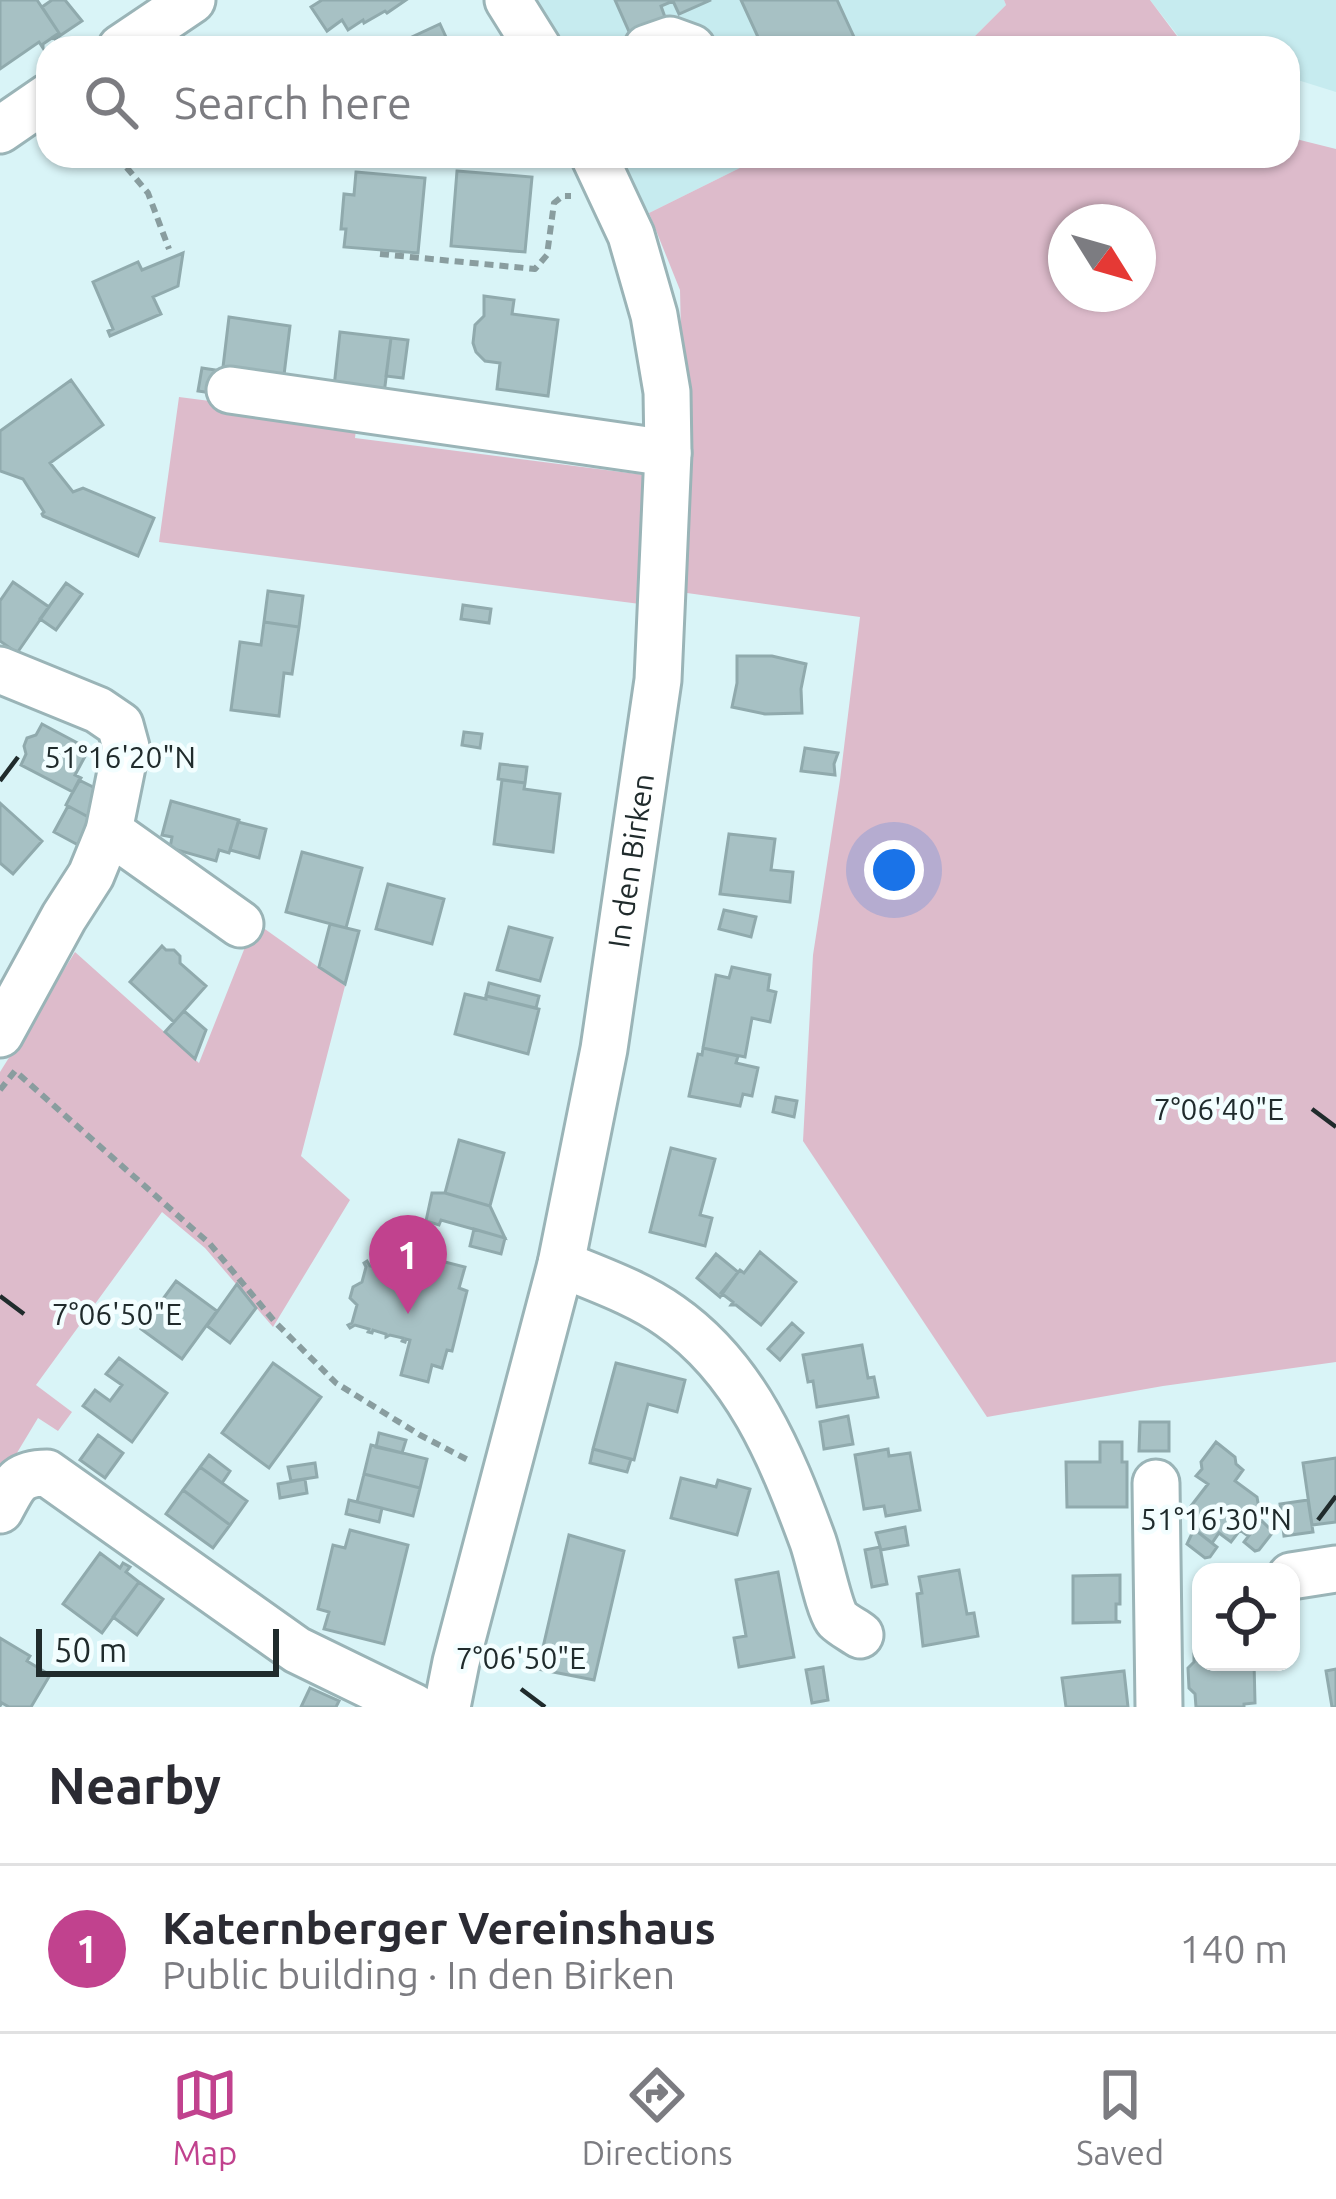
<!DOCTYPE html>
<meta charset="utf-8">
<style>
:root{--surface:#fff;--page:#f2f2f3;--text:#2b2b33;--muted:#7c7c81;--line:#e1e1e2;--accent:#c1428e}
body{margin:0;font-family:Ubuntu,sans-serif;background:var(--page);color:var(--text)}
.controls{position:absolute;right:36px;bottom:36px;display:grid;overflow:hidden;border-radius:24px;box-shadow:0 3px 9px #0004}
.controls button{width:108px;height:108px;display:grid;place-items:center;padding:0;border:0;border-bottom:3px solid var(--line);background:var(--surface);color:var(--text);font:60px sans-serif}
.compass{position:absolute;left:1048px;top:204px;width:108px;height:108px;border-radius:50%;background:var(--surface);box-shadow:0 3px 9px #0004;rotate:127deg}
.scale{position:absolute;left:36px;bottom:30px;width:243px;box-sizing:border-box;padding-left:12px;border:6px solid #202b2c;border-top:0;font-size:33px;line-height:42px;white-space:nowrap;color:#202b2c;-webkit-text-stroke:9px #f3feff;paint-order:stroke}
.you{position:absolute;left:894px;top:870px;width:42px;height:42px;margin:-30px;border:9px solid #fff;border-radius:50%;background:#1a73e8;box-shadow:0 0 0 18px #1a73e833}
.badge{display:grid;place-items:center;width:78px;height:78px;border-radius:50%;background:var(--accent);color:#fff;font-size:39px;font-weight:700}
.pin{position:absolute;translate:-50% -99px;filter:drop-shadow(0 3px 6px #0008)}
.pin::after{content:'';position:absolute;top:63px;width:42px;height:36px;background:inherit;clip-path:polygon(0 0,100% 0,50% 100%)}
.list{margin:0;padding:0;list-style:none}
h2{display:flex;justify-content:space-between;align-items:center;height:156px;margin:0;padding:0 48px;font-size:51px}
h2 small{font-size:39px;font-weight:400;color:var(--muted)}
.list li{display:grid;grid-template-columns:78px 1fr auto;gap:36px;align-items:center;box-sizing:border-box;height:168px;padding:0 48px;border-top:3px solid var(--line)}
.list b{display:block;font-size:45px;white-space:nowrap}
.list p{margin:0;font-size:39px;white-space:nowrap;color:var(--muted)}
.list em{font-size:39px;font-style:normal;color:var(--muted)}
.icon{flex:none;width:66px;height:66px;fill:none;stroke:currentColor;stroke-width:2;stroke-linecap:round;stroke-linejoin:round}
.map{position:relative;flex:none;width:1336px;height:1707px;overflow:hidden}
.search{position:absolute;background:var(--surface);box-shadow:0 3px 9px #0004;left:36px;right:36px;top:36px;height:132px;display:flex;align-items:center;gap:30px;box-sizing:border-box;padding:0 42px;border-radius:36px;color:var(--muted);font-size:45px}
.sheet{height:324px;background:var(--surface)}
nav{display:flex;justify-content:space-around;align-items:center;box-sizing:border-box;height:168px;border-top:3px solid var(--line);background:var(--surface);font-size:33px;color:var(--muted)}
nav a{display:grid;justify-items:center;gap:6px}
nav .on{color:var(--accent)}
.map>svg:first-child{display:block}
</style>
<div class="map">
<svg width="1336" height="1707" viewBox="0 0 1336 1707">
<rect width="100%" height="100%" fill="#d9f4f7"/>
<path fill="#c6ebef" d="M531 0H1004L1006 5 963 48H557Z
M1150 0H1336V92L1288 77V48L1186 46Z
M618 156H764L649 213Z"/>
<path fill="#ddbbcb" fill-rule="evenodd" d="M1004 0H1150L1186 48H963L1006 5Z
M1288 137 1336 149V1362L1163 1386 987 1417 803 1141 813 955 840 780 860 617 687 593 680 290 649 213 764 156H1288ZM1066 222H1138V294H1066Z
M179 397 357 420 355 438 645 475 640 604 159 542Z
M255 922 345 986 301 1156 350 1200 273 1327 205 1248 162 1212 36 1385 72 1412 58 1431 38 1418 0 1481V1072L75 952 199 1063Z"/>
<path fill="#a7c1c4" stroke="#90aaad" stroke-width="3" d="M0 0H37L59 33 43 44V48L39 42 0 69Z
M52 0H65L82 21 55 39 53 37 59 33 42 7Z
M322 0H406L387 13 385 11 364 23 363 20 348 30 342 20 327 31 311 7Z
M615 0H711L679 14 673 1 661 6 666 20 631 36Z
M741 0H837L859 48H763Z
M440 24 451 48H388Z
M457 171 532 177 525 252 451 246Z
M356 172 425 178 418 253 344 247 346 229H341L344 194 354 195Z
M183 253 178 286 153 297 161 314 110 336 108 331 113 329 93 282 138 262 142 270Z
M484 296 514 300 512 314 558 320 548 396 497 389 500 363 485 361 476 352 473 343 475 325 484 316Z
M229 317 290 326 284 375 223 367Z
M340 332 391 338 384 394 334 387Z
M391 338 408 340 403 378 386 376Z
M202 368 222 371 219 394 198 391Z
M71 380 103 425 50 463 73 492 83 488 154 518 138 556 43 516 42 514 44 512 23 479 0 471V431Z
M13 582 49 607 17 653 0 641V601Z
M66 583 82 594 56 630 40 619Z
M268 591 303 596 299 627 264 622Z
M463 605 491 609 489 623 461 619Z
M264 622 299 627 292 674 284 673 279 716 231 710 240 642 261 645Z
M737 656H772L806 664 801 689 802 713 765 714 732 707 737 683Z
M42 724 89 749 75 775 81 778 73 792 21 765 26 754 24 746 27 738 36 735Z
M464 732 482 734 480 748 462 745Z
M805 748 838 753 834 764 835 775 801 771Z
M500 764 527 767 525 783 498 779Z
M79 780 105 793 92 819 66 805Z
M502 780 525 783 524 789 560 794 553 852 494 844Z
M171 801 239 820 229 853 219 850 216 861 170 848 172 837 162 835Z
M0 803 42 841 13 874 0 863Z
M68 806 94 820 80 846 54 832Z
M238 822 266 829 259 858 230 850Z
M729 834 775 839 771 870 793 872 790 902 720 894Z
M302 852 362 868 346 928 286 912Z
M388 884 444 899 432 944 376 929Z
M724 910 756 917 751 937 719 929Z
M330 924 359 931 345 984 319 967Z
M509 927 552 938 540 981 497 970Z
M162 946 166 950H174L180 956V963L206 986 174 1022 130 982Z
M732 967 770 975 768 990 776 992 770 1022 752 1018 745 1057 703 1048 716 975 729 978Z
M489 983 539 996 536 1008 486 996Z
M465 994 486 999V996L539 1009 528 1054 455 1034Z
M184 1011 206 1030 195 1059 165 1032Z
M703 1048 738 1056 736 1063 758 1068 752 1096 743 1094 740 1106 689 1096 698 1054 702 1055Z
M776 1097 797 1101 794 1117 773 1112Z
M459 1140 504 1153 490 1206 445 1193Z
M671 1148 715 1159 700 1215 712 1218 705 1246 650 1232Z
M432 1193H445L490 1206 505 1238 441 1220 439 1225 426 1221Z
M474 1229 505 1238 501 1254 470 1246Z
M760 1252 796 1282 761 1325 736 1305H731L733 1302 721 1293 740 1270 744 1273Z
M716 1254 738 1272 720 1297 697 1278Z
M425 1257 465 1267 459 1288 467 1291 452 1351 447 1350 442 1368 432 1365 428 1382 401 1375 410 1340 406 1339 405 1342 402 1341 403 1338 390 1335 386 1337V1334L373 1330 372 1333 368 1332 369 1329 355 1325 350 1328 348 1325 352 1323 357 1305 350 1298 353 1287 362 1282 366 1267 364 1263 367 1261 370 1266 384 1269 385 1265 389 1266 388 1270 401 1274 402 1270 406 1272 405 1275 419 1278Z
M176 1281 217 1311 182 1359 141 1329Z
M237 1284 256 1308 230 1343 207 1326Z
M792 1323 803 1333 780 1360 768 1349Z
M862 1345 868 1378 874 1377 878 1397 817 1407 813 1381 808 1382 803 1355Z
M119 1358 167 1393 132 1442 83 1406 95 1390 110 1401 122 1385 106 1374Z
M273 1363 321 1397 269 1468 222 1433Z
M616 1363 685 1380 677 1412 648 1404 634 1460 593 1449Z
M848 1416 853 1444 824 1449 820 1422Z
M1140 1422H1169V1451H1139Z
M379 1433 406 1440 402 1453 376 1447Z
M98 1435 123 1453 105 1478 80 1460Z
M1100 1442H1122V1462H1127V1507H1067L1066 1462H1100Z
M1216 1442 1235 1457 1236 1464 1243 1470 1235 1481 1257 1497 1261 1520 1248 1536 1240 1530 1231 1542 1219 1533 1212 1543 1194 1529 1191 1506 1208 1484 1196 1476 1202 1469 1201 1462Z
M371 1445 427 1459 420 1488 364 1474Z
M593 1449 631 1459 627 1472 590 1463Z
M888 1449 889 1456 910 1453 920 1510 886 1516 884 1506 864 1509 855 1455Z
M209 1455 230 1471 222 1483 200 1467Z
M1336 1458V1522L1312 1525 1303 1463Z
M315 1463 317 1477 291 1481 288 1467Z
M200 1467 247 1501 230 1525 183 1490Z
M364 1474 420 1488 413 1516 357 1502Z
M681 1478 716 1487 718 1480 750 1489 737 1535 671 1518Z
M305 1479 307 1493 280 1498 278 1484Z
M183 1490 230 1525 213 1548 166 1514Z
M349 1500 382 1508 379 1522 346 1514Z
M1308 1500 1313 1532 1284 1536 1280 1504Z
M1261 1520 1273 1532 1259 1550 1255 1551 1244 1542Z
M905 1527 908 1545 881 1550 876 1533Z
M1194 1529 1217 1547 1210 1557 1205 1558 1187 1544Z
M350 1530 408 1545 384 1644 324 1629 329 1612 318 1609 333 1545 345 1548Z
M569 1535 624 1551 594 1680 538 1669Z
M880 1547 887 1584 872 1587 865 1550Z
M100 1553 120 1568 123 1563 130 1567 126 1572 139 1582 102 1633 63 1604Z
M959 1570 967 1614 974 1613 978 1636 923 1646 917 1594 922 1593 919 1577Z
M778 1572 794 1657 739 1667 734 1638 746 1636 736 1580Z
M1120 1575V1604H1116V1621L1121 1622 1073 1623V1576Z
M139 1582 163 1599 137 1635 113 1617Z
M0 1638 30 1656 27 1661 50 1675 31 1707H9L2 1703 0 1706Z
M1194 1651H1201V1662H1254L1255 1703 1244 1704V1707H1196L1195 1694 1189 1688 1188 1668 1194 1662Z
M823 1667 828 1700 812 1703 806 1670Z
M1336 1669V1707H1332L1326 1671Z
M1124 1671 1128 1707H1066L1062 1678Z
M310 1688 339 1701 336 1707H301Z"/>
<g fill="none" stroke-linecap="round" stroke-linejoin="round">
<defs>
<g id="minor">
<path d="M508 0 538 48"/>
<path d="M121 48 192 0"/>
<path d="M647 48 670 40 692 48"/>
<path d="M0 130 48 97"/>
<path d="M230 390 668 453"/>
<path d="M0 670 98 710 120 725 126 747 109 831 91 875 64 917 0 1034"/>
<path d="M109 831 240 924"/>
<path d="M561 1264C597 1279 638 1293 670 1316 746 1369 781 1455 812 1539 819 1557 828 1606 837 1619 843 1625 853 1630 860 1635"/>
<path d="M1156 1483 1159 1707"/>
<path d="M0 1510C14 1485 16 1473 47 1473L297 1650 414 1707"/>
<path d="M1291 1576 1336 1569"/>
<path id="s1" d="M447 1707 456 1662 561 1264 604 1049 658 680 668 453 667 392 654 315 631 235 594 156"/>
</g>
</defs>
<use href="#minor" stroke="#9ab4b7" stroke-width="51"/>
<path stroke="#899d9f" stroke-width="6" stroke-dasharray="9 6" stroke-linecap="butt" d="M117 156 148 193 169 249
M380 254 535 269 547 255 554 203 563 196H571
M0 1090 15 1071 210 1244 275 1322 336 1383 420 1435 468 1460"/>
<use href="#minor" stroke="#fff" stroke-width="45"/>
</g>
<path fill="none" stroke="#202b2c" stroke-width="4.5" d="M0 781 18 757M1312 1109 1336 1127M0 1296 24 1314M1318 1520 1336 1496M521 1689 545 1707"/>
<g text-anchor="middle" stroke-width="9" stroke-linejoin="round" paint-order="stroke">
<g font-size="30" fill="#202b2c" stroke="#f3feff">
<text dy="10" stroke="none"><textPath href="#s1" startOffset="867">In den Birken</textPath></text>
</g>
</g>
<g font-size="30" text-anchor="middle" fill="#202b2c" stroke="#f3feff" stroke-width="9" stroke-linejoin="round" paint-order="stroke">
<text x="120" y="768">51°16'20"N</text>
<text x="1219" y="1120">7°06'40"E</text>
<text x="117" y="1325">7°06'50"E</text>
<text x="1216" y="1530">51°16'30"N</text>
<text x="521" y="1669">7°06'50"E</text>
</g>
</svg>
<div class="controls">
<button><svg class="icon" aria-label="locate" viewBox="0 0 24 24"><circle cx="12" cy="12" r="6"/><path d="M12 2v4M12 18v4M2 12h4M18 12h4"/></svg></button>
</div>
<svg class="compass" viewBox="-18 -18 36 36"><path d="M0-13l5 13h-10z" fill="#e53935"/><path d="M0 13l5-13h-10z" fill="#7c7c81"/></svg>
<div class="scale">50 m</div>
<div class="you"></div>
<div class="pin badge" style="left:408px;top:1314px">1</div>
<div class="search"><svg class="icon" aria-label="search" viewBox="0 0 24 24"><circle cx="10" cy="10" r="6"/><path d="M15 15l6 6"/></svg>Search here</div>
</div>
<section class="sheet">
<h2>Nearby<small></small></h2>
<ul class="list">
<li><span class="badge">1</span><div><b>Katernberger Vereinshaus</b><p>Public building · In den Birken</p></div><em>140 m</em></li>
</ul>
</section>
<nav>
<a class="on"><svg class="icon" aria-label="map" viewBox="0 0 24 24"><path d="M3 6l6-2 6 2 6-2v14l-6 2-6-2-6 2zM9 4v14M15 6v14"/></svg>Map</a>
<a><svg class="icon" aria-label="directions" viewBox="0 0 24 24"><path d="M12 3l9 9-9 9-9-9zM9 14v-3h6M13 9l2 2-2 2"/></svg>Directions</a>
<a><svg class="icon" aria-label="saved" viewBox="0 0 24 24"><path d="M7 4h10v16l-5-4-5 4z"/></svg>Saved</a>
</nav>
